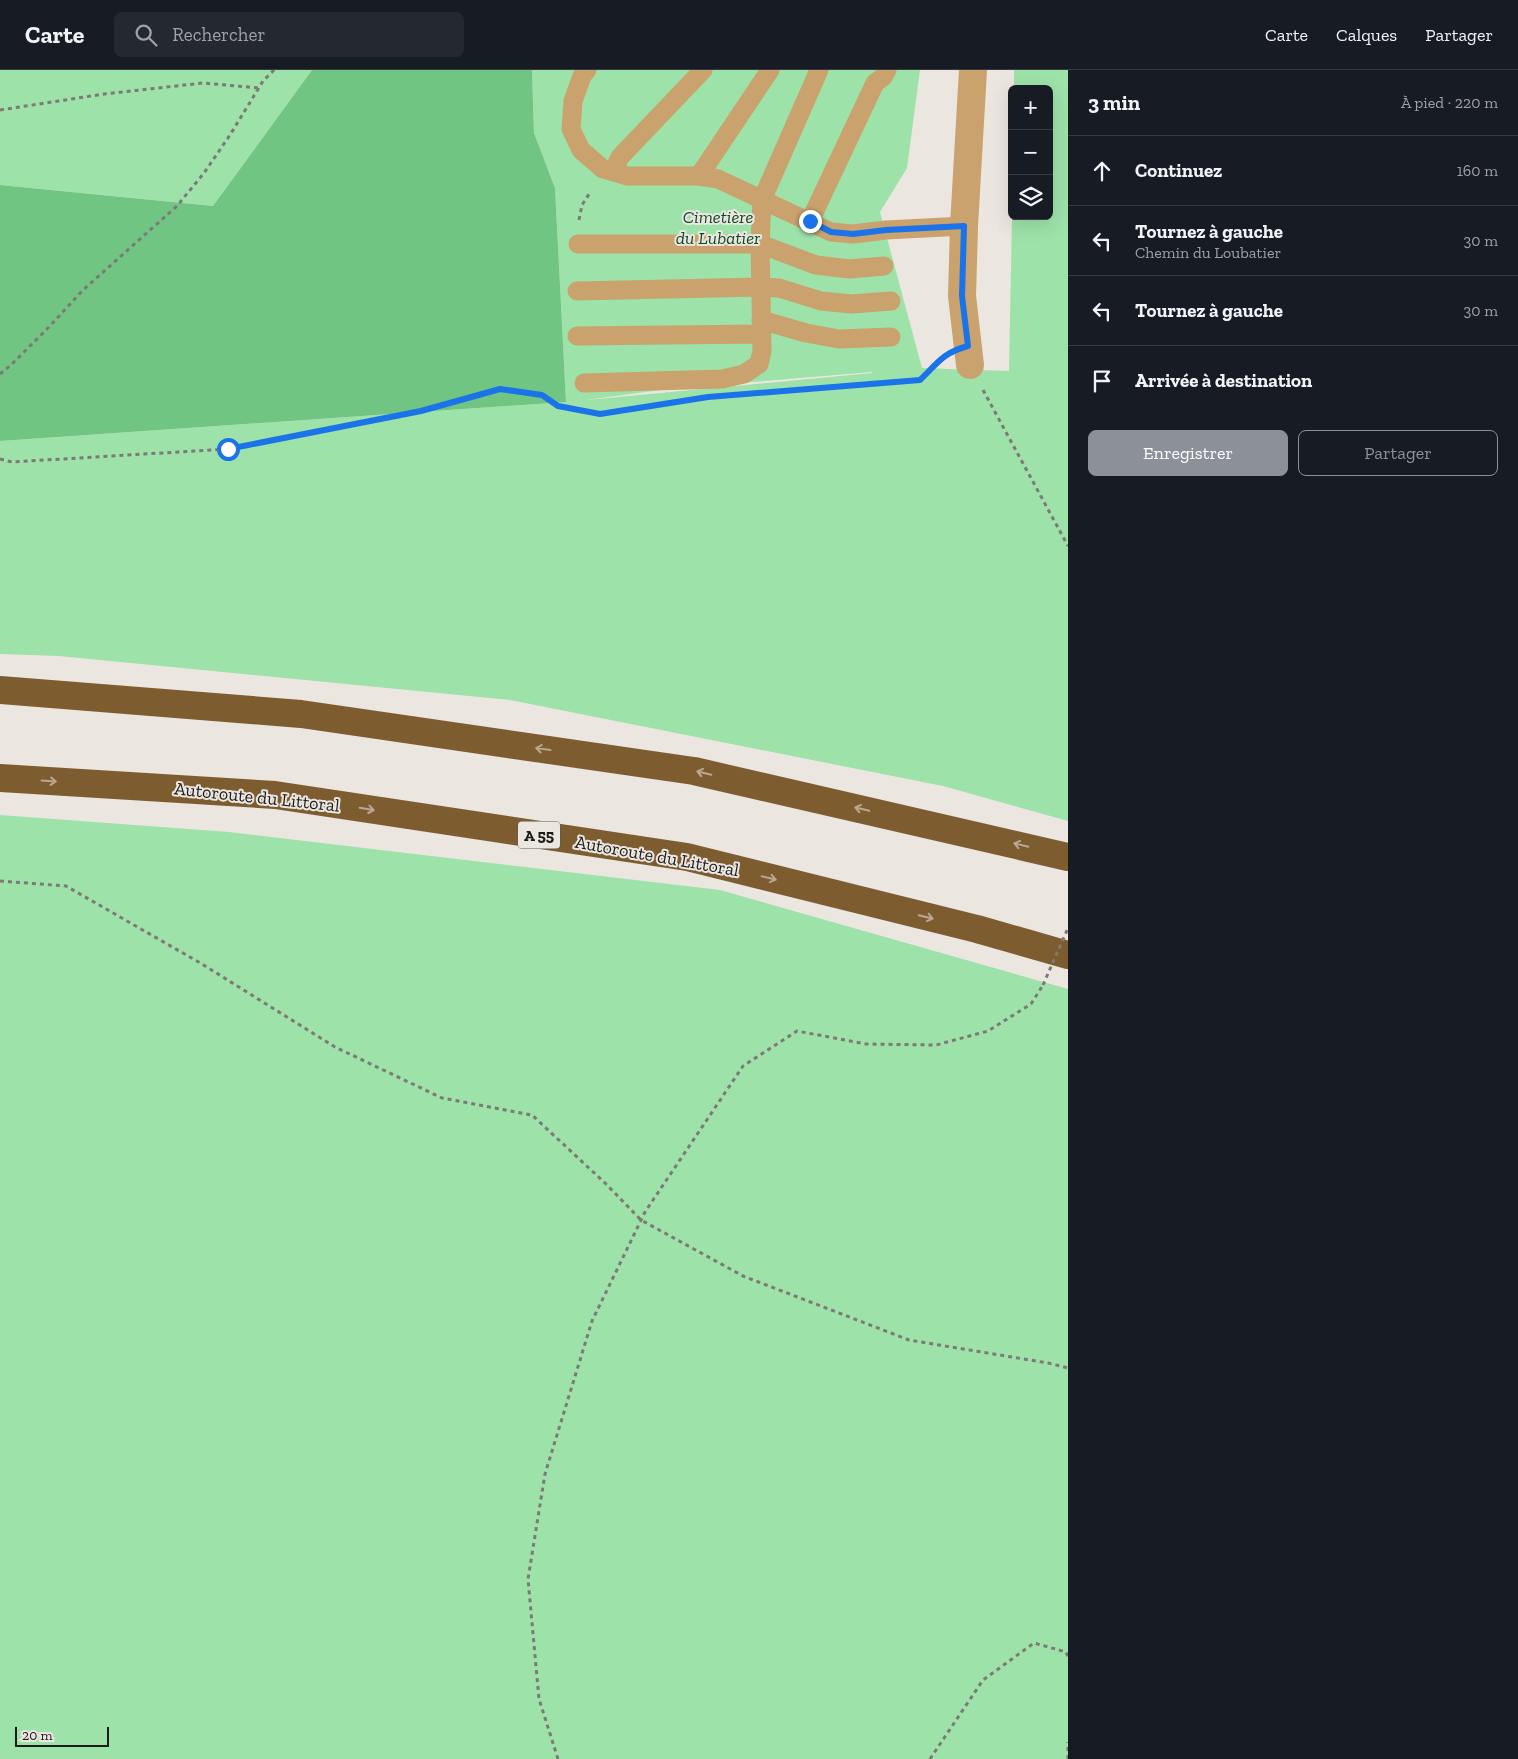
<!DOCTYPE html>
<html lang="fr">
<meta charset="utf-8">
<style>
:root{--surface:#171b24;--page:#242831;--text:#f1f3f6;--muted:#9ea1a6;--line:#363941;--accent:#8c9099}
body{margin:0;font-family:"Zilla Slab",serif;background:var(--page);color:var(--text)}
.controls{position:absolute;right:15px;top:15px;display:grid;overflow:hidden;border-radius:8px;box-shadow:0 5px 20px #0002}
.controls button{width:45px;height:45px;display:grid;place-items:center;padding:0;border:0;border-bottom:1px solid var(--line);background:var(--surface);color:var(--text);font:25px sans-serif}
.scale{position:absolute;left:15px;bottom:12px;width:94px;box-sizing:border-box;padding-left:5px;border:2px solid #1d1b19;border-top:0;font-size:14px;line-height:18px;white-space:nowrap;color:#1d1b19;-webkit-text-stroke:4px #ece6e1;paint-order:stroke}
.stop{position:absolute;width:15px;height:15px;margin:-11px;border:4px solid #1a73e8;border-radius:50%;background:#fff}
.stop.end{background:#1a73e8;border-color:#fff;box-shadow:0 1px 5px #0008}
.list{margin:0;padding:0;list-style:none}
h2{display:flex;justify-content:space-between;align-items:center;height:65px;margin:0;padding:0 20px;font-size:21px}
h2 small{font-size:16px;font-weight:400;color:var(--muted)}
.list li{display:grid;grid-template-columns:32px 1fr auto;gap:15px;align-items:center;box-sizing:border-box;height:70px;padding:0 20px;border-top:1px solid var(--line)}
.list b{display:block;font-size:19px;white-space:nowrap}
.list p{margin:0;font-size:16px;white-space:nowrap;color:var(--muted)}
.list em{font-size:16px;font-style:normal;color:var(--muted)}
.actions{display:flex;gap:10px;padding:15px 20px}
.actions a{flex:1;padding:11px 0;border:1px solid var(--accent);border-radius:8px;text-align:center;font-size:18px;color:var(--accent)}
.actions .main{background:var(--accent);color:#fff}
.icon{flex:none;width:28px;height:28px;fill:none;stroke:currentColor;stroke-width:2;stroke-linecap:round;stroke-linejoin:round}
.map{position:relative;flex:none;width:1068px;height:1689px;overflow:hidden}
header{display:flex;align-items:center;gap:30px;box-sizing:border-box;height:70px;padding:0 25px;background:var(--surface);border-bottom:1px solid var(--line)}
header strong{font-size:24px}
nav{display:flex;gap:28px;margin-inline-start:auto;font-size:18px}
.search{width:350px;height:45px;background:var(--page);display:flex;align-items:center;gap:12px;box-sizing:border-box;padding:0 18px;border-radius:8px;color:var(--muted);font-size:19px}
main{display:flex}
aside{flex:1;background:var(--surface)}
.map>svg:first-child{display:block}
</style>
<header>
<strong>Carte</strong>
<div class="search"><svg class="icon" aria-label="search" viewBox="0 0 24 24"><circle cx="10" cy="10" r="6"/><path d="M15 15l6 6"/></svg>Rechercher</div>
<nav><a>Carte</a><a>Calques</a><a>Partager</a></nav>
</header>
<main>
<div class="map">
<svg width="1068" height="1689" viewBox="0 0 1068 1689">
<rect width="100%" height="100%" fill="#ece6e1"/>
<path fill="#9de2a9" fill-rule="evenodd" d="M0 0H312L213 136 0 115Z
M532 0H920L907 98 880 142 922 298 1009 301 1012 146H1049V19H1014V0H1068V751L943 716 510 630 59 586 0 584V371L566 332 555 118 534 63ZM872 302V303L586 330 668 319Z
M0 745 229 762 720 820 1068 919V1689H0Z"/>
<path fill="#71c583" d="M312 0H532L534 63 555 118 566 332 0 371V115L213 136Z"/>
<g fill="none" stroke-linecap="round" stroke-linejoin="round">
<path stroke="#7d7976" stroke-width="3" stroke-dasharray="4 4" stroke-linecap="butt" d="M0 40 104 24 203 13 259 18
M579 150 582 135 591 121
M0 304 12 294 49 257 83 220 177 136 204 103 230 65 263 11 274 0
M983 320 1068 476
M764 322 920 310 939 291
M0 389 12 392 228 379 421 341 500 319 542 325 558 336 600 344 629 339
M0 811 66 816 202 894 335 977 442 1028 532 1045 605 1113 641 1150 743 1206 909 1270 1048 1293 1068 1298
M558 1689 539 1629 528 1509 545 1404 592 1251 645 1142 743 996 797 961 866 974 936 975 988 961 1031 934 1043 915
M930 1689 983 1610 1034 1573 1066 1582 1068 1587
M1068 1689V1672"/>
<path stroke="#c9a26d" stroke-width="19" d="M587 0 582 6 573 31 571 59 581 80 603 99 627 106H699L718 109 831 162 853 164 886 160 964 156
M613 102 620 87 703 0
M699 106 770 0
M810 151 875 13 883 7 887 0
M578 174H760L816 195 849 199 884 196
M577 221 761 217 779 218 821 231 852 234 891 231
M761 250 806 263 839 269 891 267
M577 266 761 264
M584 313 722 309 744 304 759 294 762 281 760 174 762 130 819 0"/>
<path stroke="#c9a26d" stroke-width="28" d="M970 295 962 226 964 156 973 0"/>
<path stroke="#7d5d30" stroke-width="28" d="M0 620 301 644 694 701 1068 787
M0 708 275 725 687 787 977 859 1068 885"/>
<path stroke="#7d7976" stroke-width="3" stroke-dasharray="4 4" stroke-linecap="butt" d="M1043 915 1068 858"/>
</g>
<defs><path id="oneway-shaft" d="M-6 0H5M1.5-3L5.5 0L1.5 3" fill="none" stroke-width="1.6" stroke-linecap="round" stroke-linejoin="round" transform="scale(1.25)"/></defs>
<g stroke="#baa891">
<use href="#oneway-shaft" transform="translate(543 679) rotate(-172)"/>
<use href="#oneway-shaft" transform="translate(704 703) rotate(-167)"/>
<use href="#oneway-shaft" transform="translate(49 711) rotate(4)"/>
<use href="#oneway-shaft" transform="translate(367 739) rotate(9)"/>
<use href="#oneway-shaft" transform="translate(862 739) rotate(-167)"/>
<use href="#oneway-shaft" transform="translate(1021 775) rotate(-166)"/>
<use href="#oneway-shaft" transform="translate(769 808) rotate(14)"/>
<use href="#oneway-shaft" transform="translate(926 847) rotate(14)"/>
</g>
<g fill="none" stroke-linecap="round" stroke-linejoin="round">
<path stroke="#1a73e8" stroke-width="6" d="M228 379 421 341 500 319 542 325 558 336 600 344 708 327 920 310C938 293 942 283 968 276L962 226 964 156 886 160 853 164 831 162 810 151"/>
</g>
<g text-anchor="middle" stroke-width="4" stroke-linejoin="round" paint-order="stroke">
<rect fill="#ece6e1" stroke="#5b5855" stroke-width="1" x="518" y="751.5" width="42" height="27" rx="4"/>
<g font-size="16" font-weight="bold" fill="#1d1b19">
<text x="539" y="771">A 55</text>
</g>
<g font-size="18" font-style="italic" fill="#0a4a20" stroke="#ece6e1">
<text x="718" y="153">Cimetière<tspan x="718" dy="21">du Lubatier</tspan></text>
</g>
<g font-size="18" fill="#1d1b19" stroke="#ece6e1">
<text transform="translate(257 727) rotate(6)" y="6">Autoroute du Littoral</text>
<text transform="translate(657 786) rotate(10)" y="6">Autoroute du Littoral</text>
</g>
</g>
</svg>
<div class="controls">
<button>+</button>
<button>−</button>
<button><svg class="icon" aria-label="layers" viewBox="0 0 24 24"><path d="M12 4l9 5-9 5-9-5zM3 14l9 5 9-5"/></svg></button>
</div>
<div class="scale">20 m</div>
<div class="stop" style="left:228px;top:379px"></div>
<div class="stop end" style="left:810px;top:151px"></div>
</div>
<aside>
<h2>3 min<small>À pied · 220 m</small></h2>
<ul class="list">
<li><svg class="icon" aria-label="ahead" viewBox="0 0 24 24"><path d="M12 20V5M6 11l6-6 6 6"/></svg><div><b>Continuez</b></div><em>160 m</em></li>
<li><svg class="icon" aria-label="left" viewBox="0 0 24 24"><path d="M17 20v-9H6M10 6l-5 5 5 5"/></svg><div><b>Tournez à gauche</b><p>Chemin du Loubatier</p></div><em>30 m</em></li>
<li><svg class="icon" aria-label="left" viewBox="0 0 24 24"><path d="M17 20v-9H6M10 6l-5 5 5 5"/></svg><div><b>Tournez à gauche</b></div><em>30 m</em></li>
<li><svg class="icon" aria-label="arrive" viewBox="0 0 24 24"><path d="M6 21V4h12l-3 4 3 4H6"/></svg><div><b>Arrivée à destination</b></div></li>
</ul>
<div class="actions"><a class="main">Enregistrer</a><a>Partager</a></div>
</aside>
</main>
